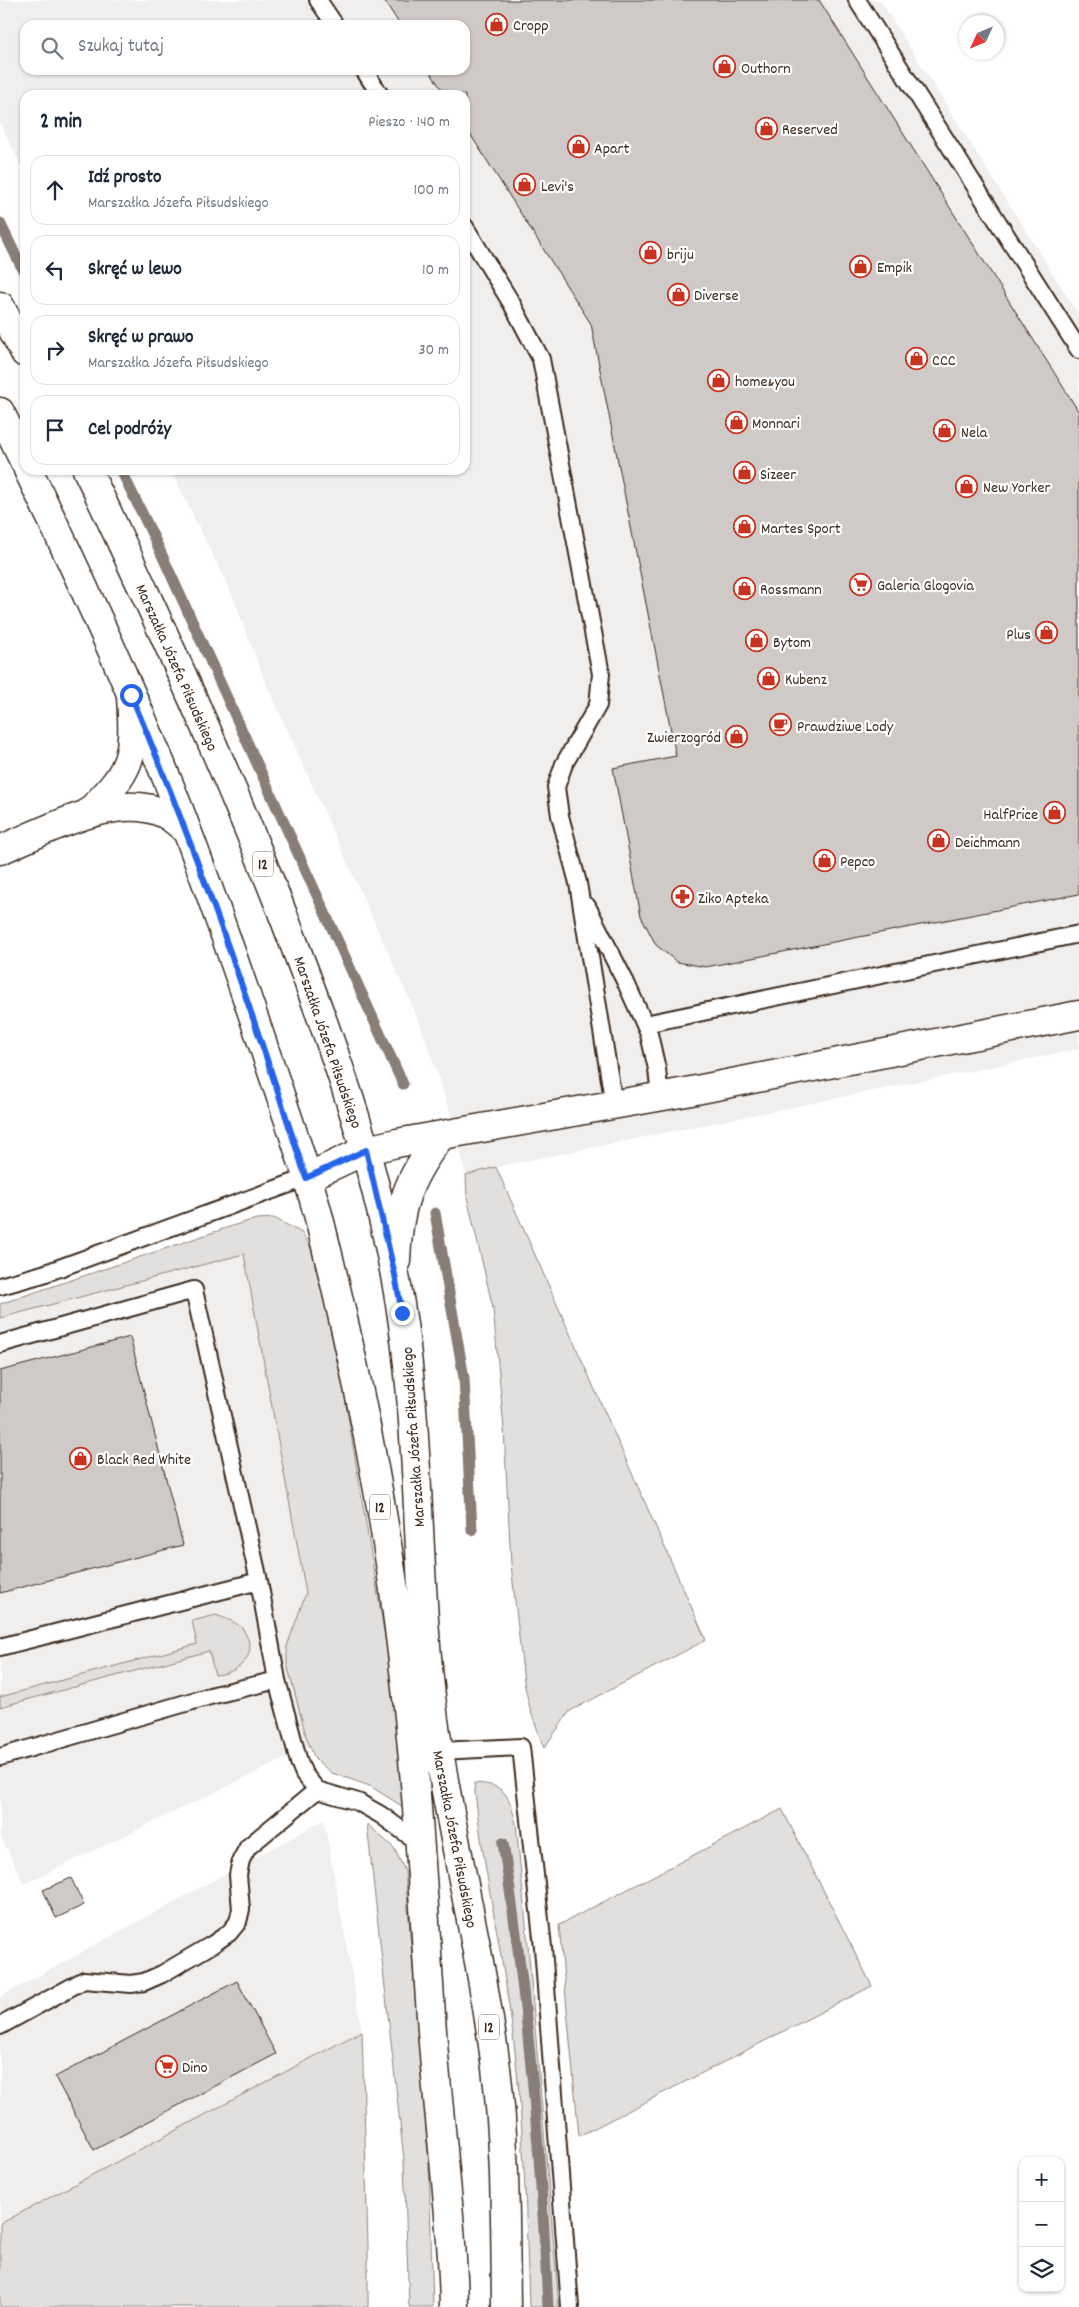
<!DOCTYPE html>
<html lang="pl">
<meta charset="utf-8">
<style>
:root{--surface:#fff;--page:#f6f6f7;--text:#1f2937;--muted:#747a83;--line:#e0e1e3}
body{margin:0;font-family:Dekko,sans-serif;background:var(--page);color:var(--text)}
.controls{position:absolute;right:15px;bottom:15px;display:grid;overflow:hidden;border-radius:10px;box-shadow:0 1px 4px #0004}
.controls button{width:45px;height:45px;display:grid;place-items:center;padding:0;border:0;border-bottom:1px solid var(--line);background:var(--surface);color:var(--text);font:25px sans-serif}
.compass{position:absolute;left:959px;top:15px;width:45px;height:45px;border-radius:50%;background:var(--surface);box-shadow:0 1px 4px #0004;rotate:226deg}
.stop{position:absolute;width:15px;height:15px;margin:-11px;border:4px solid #2563eb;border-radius:50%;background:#fff}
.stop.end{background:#2563eb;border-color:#fff;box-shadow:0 1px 5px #0008}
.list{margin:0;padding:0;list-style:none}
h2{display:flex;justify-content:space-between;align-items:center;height:65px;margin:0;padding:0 20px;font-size:21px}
h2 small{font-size:16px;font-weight:400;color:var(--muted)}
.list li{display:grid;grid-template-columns:32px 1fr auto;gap:15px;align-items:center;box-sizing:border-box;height:70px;margin:0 10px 10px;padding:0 10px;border:1px solid var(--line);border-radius:15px}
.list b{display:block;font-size:19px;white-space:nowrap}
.list p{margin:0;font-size:16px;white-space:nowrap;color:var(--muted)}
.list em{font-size:16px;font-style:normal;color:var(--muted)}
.icon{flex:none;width:28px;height:28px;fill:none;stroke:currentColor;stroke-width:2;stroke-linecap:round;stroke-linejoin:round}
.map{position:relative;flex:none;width:1079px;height:2307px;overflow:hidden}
.search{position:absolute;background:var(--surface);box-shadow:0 1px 4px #0004;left:20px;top:20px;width:450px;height:55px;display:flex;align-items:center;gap:12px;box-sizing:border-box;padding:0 18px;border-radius:15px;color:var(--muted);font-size:19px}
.panel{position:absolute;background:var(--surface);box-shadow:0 1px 4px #0004;left:20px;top:90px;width:450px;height:385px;border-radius:15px}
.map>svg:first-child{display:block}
</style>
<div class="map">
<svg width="1079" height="2307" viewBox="0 0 1079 2307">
<rect width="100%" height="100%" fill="#fff"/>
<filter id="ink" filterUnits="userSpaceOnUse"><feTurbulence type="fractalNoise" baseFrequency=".02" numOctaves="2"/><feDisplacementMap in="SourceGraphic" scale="10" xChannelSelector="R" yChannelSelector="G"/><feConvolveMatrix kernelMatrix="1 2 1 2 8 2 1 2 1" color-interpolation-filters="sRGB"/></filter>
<g filter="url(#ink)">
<path fill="#f1efee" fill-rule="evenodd" d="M0 0H880L1079 315V1049L496 1167 466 1175 452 1118 420 1023 265 681 233 597 171 470H465V95H25V174L0 123ZM25 25H465V70H25Z
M244 1254 306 1593 330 1737 24 1884 0 1835V1318Z
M324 1820 362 2031 0 2224V1997Z"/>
<path fill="#e2e0de" stroke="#8e857e" d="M496 1167 706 1640 570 1711 544 1748 530 1709 524 1682 511 1564 504 1429 493 1308 467 1197 466 1175Z
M274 1218 302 1233 311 1248 320 1282 344 1392 389 1661 405 1808 370 1786 332 1773 315 1759 307 1739 287 1664V1646L306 1593 244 1254 0 1318V1304L238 1224 257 1219Z
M216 1615C224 1618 234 1621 241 1627 244 1629 245 1634 247 1637 258 1659 234 1674 215 1675L209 1651 0 1707V1697L197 1644 192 1621Z
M474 1783C506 1784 509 1795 516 1824L528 1945 559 2307H529C526 2211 524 2114 511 2019 500 1940 482 1862 474 1783Z
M782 1809 872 1986 579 2136 559 1925Z
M367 1824 394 1848 405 1871 429 2166 433 2307H409L404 2160Z
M362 2031 368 2246V2307H0V2224Z"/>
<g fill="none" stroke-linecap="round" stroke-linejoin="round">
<path stroke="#887e77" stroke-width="11" d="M0 223 25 274
M121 470 156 542 403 1084
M435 1213 464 1378 472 1530
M503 1843C527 1996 541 2152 548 2307"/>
</g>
<path fill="#cfcac7" stroke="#3b2a1e" d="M384 0H819L1079 412V894L706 967 677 962 656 945 641 916 613 768 676 756 591 324 465 126V95H445L429 70H465V25H400Z
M130 1337 183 1545 0 1593V1371Z
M71 1878 84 1905 56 1918 43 1890Z
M237 1981 276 2054 94 2150 55 2077Z"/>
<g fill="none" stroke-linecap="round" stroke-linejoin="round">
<defs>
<path id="lane" d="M318 0 335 25
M857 0 1079 350
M364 70 380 95
M465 227 512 304 541 359 601 674 598 705 564 764 556 787 560 816 578 883 614 1105
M587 906 626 983 649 1034 657 1069 660 1097
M645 1024 1079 934
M0 1286 43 1274 306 1178
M0 1344 194 1290 259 1581 0 1647
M259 1581 277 1680 299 1762 304 1774 317 1790 358 1802 381 1815 419 1843
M439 1751 521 1747 543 1947 570 2307
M0 1757 210 1696 277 1680
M0 2026 84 1980 131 1984 144 1982 162 1974 213 1944 229 1933 238 1922 241 1909 238 1875 241 1860 248 1847 317 1790"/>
<path id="street" d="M87 814C132 769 135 760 131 696
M0 850C45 831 118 790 165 814 173 818 180 825 187 831
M306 1178 366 1150 397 1143 686 1092 1079 1015
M396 1261C398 1208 407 1179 440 1137"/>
<path id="primary" d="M0 306 25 353
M0 412 25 463
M28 470C78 573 126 678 169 784 202 867 231 951 260 1036 280 1096 303 1157 319 1218 352 1350 381 1485 398 1621 416 1757 423 1894 432 2031 439 2123 452 2215 454 2307
M87 470C107 510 125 551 144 591 192 695 238 800 280 907 327 1029 373 1152 396 1281 423 1426 414 1574 434 1720 451 1836 481 1951 496 2068 506 2147 505 2228 506 2307"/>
</defs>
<use href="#lane" stroke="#3b2a1e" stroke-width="20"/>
<use href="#street" stroke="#3b2a1e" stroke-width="31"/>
<use href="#primary" stroke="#3b2a1e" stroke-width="31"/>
<use href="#lane" stroke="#fff" stroke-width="16"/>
<use href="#street" stroke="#fff" stroke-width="28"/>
<use href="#primary" stroke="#fff" stroke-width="28"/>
</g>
</g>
<g fill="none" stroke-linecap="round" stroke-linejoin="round" filter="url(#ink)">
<path stroke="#2563eb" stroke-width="6" d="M131 695C198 853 253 1014 306 1178L366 1150 395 1275 402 1313"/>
</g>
<defs>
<symbol id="shop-ring" viewBox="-11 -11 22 22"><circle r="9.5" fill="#fff" stroke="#c8321e" stroke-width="1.5"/><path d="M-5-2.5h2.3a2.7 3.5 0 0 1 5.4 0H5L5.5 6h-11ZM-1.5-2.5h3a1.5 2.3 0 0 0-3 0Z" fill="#c8321e"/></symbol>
<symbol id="supermarket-ring" viewBox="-11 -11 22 22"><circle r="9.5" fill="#fff" stroke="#c8321e" stroke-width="1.5"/><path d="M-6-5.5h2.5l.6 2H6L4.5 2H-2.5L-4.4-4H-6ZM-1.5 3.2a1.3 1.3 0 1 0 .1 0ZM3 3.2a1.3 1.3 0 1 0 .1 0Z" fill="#c8321e"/></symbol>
<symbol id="cafe-ring" viewBox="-11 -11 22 22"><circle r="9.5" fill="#fff" stroke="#c8321e" stroke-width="1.5"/><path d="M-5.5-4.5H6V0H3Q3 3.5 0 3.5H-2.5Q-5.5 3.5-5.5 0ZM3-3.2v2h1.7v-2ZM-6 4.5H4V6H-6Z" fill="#c8321e"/></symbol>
<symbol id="pharmacy-ring" viewBox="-11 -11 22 22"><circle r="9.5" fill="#fff" stroke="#c8321e" stroke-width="1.5"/><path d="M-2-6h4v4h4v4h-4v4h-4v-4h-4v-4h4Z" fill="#c8321e"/></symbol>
</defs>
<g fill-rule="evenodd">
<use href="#shop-ring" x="484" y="12" width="25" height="25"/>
<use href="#shop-ring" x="712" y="54" width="25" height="25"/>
<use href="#shop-ring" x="754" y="116" width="25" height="25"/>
<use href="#shop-ring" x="566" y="134" width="25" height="25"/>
<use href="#shop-ring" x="512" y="172" width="25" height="25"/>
<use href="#shop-ring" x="638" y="240" width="25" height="25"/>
<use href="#shop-ring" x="848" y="254" width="25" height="25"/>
<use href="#shop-ring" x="666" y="282" width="25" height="25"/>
<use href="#shop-ring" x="904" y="346" width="25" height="25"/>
<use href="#shop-ring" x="706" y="368" width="25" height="25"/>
<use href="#shop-ring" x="724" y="410" width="25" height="25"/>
<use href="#shop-ring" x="932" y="418" width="25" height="25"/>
<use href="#shop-ring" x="732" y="460" width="25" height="25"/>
<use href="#shop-ring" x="954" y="474" width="25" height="25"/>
<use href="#shop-ring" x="732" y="514" width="25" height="25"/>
<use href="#supermarket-ring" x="848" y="572" width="25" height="25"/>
<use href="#shop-ring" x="732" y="576" width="25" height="25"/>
<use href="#shop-ring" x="1034" y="620" width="25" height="25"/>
<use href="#shop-ring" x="744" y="628" width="25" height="25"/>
<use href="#shop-ring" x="756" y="666" width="25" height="25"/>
<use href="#cafe-ring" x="768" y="712" width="25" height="25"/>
<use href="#shop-ring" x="724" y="724" width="25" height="25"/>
<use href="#shop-ring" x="1042" y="800" width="25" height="25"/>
<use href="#shop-ring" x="926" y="828" width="25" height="25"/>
<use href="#shop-ring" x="812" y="848" width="25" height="25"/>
<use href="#pharmacy-ring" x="670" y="884" width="25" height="25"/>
<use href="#shop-ring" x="68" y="1446" width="25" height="25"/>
<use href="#supermarket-ring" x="154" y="2054" width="25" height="25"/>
</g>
<g text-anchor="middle" stroke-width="4.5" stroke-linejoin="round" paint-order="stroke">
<g fill="#fff" stroke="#766a62" stroke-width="1">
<rect x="253" y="851.5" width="20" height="25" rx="4"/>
<rect x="370" y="1494.5" width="20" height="25" rx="4"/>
<rect x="479" y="2014.5" width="20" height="25" rx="4"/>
</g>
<g font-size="15" font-weight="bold" fill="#3b2a1e">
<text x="263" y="869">12</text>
<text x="380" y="1512">12</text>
<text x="489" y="2032">12</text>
</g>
<g font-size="16" fill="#3b2a1e" stroke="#fff" text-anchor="start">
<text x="513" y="30">Cropp</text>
<text x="741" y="73">Outhorn</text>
<text x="782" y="134">Reserved</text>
<text x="594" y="153">Apart</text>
<text x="541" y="191">Levi's</text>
<text x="667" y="259">briju</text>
<text x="877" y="272">Empik</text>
<text x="694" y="300">Diverse</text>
<text x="932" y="365">CCC</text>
<text x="735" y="386">home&amp;you</text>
<text x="752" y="428">Monnari</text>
<text x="961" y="437">Nela</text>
<text x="760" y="479">Sizeer</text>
<text x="983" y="492">New Yorker</text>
<text x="761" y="533">Martes Sport</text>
<text x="877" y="590">Galeria Glogovia</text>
<text x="760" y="594">Rossmann</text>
<text x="1031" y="639" text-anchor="end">Plus</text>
<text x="773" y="647">Bytom</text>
<text x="785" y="684">Kubenz</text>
<text x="797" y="731">Prawdziwe Lody</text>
<text x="721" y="742" text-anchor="end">Zwierzogród</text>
<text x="1038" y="819" text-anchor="end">HalfPrice</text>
<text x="955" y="847">Deichmann</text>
<text x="840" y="866">Pepco</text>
<text x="698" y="903">Ziko Apteka</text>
<text x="97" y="1464">Black Red White</text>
<text x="182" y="2072">Dino</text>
</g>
<g font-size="16" fill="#3b2a1e" stroke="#fff">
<text transform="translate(178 667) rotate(66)" y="6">Marszałka Józefa Piłsudskiego</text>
<text transform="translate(329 1042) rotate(71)" y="6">Marszałka Józefa Piłsudskiego</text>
<text transform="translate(412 1437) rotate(-94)" y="6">Marszałka Józefa Piłsudskiego</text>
<text transform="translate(456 1839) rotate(79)" y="6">Marszałka Józefa Piłsudskiego</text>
</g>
</g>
</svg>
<div class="controls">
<button>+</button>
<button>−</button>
<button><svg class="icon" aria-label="layers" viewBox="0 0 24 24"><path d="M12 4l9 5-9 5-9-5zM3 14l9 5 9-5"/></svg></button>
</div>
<svg class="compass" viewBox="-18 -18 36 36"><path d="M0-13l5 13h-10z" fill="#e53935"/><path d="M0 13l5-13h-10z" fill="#747a83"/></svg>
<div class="stop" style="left:131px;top:695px"></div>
<div class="stop end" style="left:402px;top:1313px"></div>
<div class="search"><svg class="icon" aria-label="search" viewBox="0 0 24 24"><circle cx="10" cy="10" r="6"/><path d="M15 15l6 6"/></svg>Szukaj tutaj</div>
<section class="panel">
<h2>2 min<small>Pieszo · 140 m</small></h2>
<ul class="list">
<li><svg class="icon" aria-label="ahead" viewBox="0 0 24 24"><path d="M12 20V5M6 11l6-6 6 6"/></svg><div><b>Idź prosto</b><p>Marszałka Józefa Piłsudskiego</p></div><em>100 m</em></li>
<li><svg class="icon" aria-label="left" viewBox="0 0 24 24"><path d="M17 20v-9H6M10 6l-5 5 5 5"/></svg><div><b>Skręć w lewo</b></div><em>10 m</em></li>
<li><svg class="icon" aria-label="right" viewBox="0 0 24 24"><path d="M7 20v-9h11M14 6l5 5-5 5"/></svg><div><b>Skręć w prawo</b><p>Marszałka Józefa Piłsudskiego</p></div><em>30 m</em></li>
<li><svg class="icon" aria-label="arrive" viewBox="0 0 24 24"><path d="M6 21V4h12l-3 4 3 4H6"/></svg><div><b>Cel podróży</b></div></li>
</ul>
</section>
</div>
